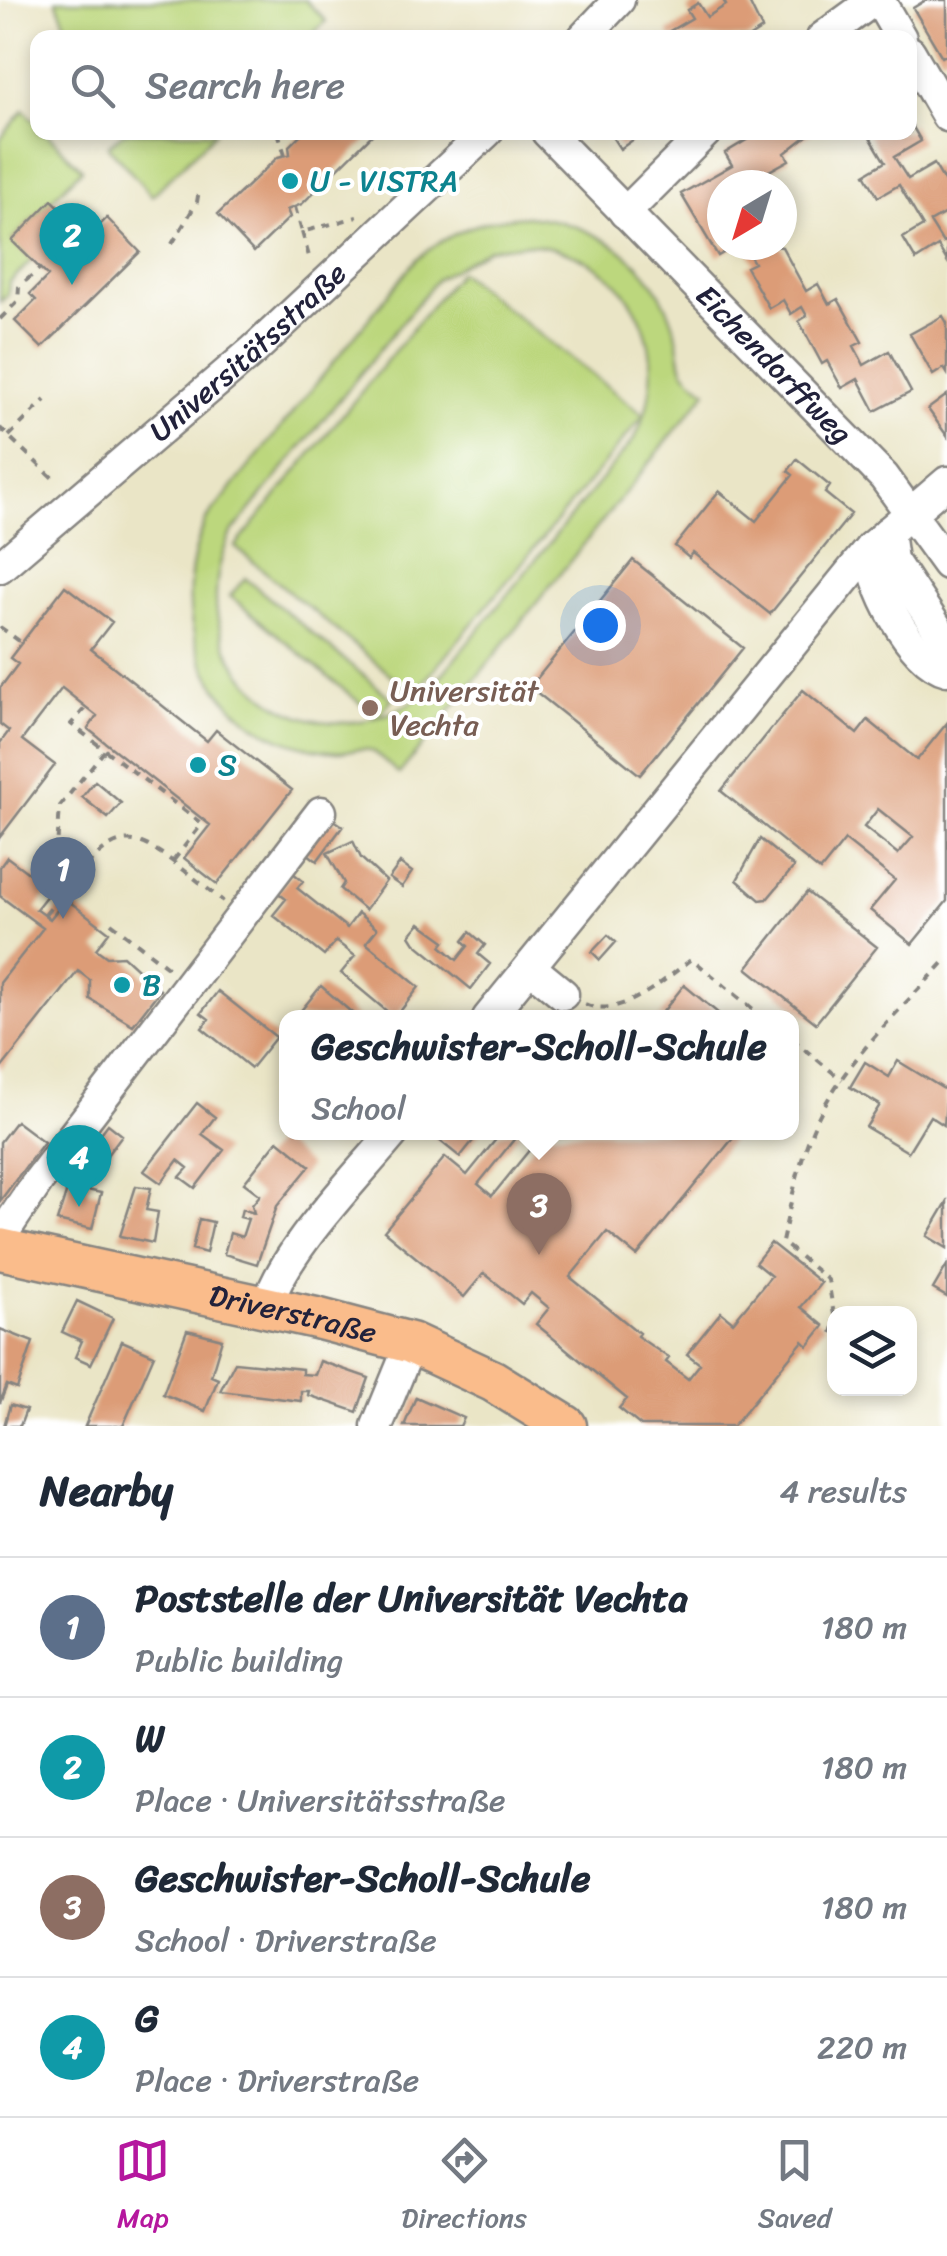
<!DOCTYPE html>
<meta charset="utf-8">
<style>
:root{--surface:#fff;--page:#f6f6f7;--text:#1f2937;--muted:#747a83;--line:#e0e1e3;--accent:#b5179e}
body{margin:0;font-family:Sriracha,sans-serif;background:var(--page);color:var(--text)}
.controls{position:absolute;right:30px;bottom:30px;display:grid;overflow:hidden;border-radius:20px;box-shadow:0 5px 15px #0003}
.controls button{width:90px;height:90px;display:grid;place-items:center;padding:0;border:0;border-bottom:2px solid var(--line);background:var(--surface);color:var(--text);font:50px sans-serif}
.compass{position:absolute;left:707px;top:170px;width:90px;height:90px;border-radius:50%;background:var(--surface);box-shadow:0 5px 15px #0003;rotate:218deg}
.you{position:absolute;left:600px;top:625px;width:35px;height:35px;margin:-25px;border:8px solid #fff;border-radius:50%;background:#1a73e8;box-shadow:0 0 0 15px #1a73e833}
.badge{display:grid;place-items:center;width:65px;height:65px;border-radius:50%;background:var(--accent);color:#fff;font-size:32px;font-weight:700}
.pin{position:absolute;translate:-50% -82px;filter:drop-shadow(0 2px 5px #0008)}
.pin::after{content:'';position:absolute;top:52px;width:35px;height:30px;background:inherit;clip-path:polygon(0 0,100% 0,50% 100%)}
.popup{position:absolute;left:279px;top:1010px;width:520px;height:130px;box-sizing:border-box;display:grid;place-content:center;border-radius:20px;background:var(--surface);filter:drop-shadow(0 2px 8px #0005);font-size:32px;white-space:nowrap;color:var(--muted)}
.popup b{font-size:38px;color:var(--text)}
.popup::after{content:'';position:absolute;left:50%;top:100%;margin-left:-20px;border:20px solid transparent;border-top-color:var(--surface)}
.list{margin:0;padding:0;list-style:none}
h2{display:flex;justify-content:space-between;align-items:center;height:130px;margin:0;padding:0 40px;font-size:42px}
h2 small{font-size:32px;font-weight:400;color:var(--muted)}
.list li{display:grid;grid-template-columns:65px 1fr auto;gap:30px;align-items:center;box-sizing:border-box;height:140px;padding:0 40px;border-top:2px solid var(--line)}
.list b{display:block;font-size:38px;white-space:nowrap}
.list p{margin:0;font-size:32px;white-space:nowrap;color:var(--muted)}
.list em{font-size:32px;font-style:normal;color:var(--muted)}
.icon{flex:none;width:55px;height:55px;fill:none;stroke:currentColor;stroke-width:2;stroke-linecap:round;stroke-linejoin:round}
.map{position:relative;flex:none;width:947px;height:1426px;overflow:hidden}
.search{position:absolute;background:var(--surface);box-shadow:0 5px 15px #0003;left:30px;right:30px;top:30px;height:110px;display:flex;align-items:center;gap:25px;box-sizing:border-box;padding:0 35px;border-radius:20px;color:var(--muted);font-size:38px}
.sheet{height:690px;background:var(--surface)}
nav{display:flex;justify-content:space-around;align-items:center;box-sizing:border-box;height:140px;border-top:2px solid var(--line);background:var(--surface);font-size:28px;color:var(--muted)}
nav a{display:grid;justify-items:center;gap:5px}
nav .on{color:var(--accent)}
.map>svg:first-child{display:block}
</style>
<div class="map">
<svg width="947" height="1426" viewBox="0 0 947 1426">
<rect width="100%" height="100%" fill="#fff"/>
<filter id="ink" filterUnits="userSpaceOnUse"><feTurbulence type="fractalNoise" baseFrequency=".01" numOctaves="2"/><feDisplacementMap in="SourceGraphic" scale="20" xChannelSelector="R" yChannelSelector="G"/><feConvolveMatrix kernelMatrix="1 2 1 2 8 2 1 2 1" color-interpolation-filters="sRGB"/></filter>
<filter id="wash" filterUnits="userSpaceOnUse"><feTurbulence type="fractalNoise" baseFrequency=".0048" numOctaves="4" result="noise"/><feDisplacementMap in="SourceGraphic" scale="40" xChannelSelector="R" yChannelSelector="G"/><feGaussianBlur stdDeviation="2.25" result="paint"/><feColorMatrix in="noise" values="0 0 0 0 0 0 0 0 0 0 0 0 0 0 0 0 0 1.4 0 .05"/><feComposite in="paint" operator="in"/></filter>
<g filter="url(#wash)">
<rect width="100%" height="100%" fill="#eae5c6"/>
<path fill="#bcd77d" stroke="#6f7c5c" stroke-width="2.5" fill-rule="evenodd" d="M56 0H305L326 21 310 37H71Z
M24 110 37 124 38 132 46 133 82 169 12 240 32 260 9 283 8 295 0 302V139Z
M124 132H215V133L152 196 108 146Z
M527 216C595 223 653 259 674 326 687 366 669 363 707 391L399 774C391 768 378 752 369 750 360 747 346 752 338 752 322 751 307 748 292 743 196 712 168 605 206 520L417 259C451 231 484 218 527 216ZM527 244C629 252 680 347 635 438L431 688C317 782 170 669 230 535L437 279 488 249Z
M459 272 644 415 414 694 235 547Z
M245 578 392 699 377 717 230 596Z"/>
<g id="blocks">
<path fill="#dc9c77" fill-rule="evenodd" d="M723 0H748L762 29 748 38H671L668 32 692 18 687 10 698 3 707 17 726 5Z
M926 0H947V55L942 57 913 8Z
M910 122 921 141 894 157 908 179 934 164 947 186V212L930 222 943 243 947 241V261L938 246 916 260 903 238 923 226 899 185 878 197 865 174 885 162 867 132H910Z
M303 132H375L302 204 287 210 290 217 254 252 218 214 278 157 290 154 289 146Z
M609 132H644L620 149Z
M760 132H812L785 153 789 160 762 175 768 185H722V245H737L718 256 681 194 732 165 725 153Z
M52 200 75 222 65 232 78 246 107 218 140 252 42 348 15 321 36 300 30 294 48 276 12 241Z
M766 245 782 247 806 291 818 284 829 304 838 299 862 342 854 346 864 365 889 351 911 392 875 411 858 379 842 388 827 361 822 364 799 321 807 316 802 307 791 314 783 300 769 308 746 267 754 263 749 254Z
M943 316 947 323V373L944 368 933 375 910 334Z
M947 395V436L928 409Z
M797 459 830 486 825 493 851 514 770 614 693 553 689 558 675 546 719 491 756 521 793 475 788 471Z
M633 560 743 648 640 775 530 687Z
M65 586 112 622 91 649 207 741 216 730 292 790 217 884 184 858 210 825 88 729 97 716 62 688 22 740 55 765 0 837V743L9 731 0 724V688L18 664 10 658Z
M803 690 857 734 868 720 917 760 947 723V901L912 944 870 910 895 880 845 840 820 871 721 791ZM878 809 913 837 898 854 864 827Z
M95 781 121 803 108 818 82 797Z
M328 816 343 826 317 861 303 850Z
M760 839 794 867 767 899 760 900 737 880Z
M353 841 361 858 386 881 365 910 340 889 344 883 327 853Z
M7 857 51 890 36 909 50 919 66 899 109 932 96 949 107 957 123 956 160 990 133 1025 90 999V980L78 971 0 1070V983L43 928 0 896V867Z
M400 863 412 872 402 887 389 878Z
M293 873 303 881 297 888 347 928 358 913 377 929 366 943 419 987 395 1018 341 973 355 956 336 941 324 956 273 915 286 899 277 892Z
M807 892 877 947 816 1023 747 968Z
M420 923 445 941 441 946 457 960 468 946 463 941 470 932 485 945 478 954 490 964 471 989 415 943 410 935Z
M608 935 616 942 600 960 592 952Z
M684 985 724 1018H658Z
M321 986 358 1018H295Z
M218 991 276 1037 251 1068 202 1028 209 1019 201 1013Z
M898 1061 947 1091 944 1125 930 1116 908 1152 866 1127 880 1105 850 1087 865 1062 889 1077Z
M197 1103 215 1117 202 1134 224 1150 195 1188 180 1177 188 1168 178 1160 161 1183 144 1171Z
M16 1121 44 1142 0 1201V1142Z
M108 1124 122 1135 104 1159 90 1148Z
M429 1132H480L460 1157Z
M502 1132H520L478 1184 492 1196 544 1132H738L637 1256 607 1232 570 1277 639 1333 637 1336 669 1358 666 1362 688 1379 700 1364 687 1354 721 1312 733 1322 771 1276 755 1263 771 1243 821 1283 801 1307 824 1326 808 1346 803 1341 733 1426H641L619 1408 627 1399 536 1324 549 1308 531 1293 522 1304 484 1273 464 1297 384 1231 445 1157 467 1175Z
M278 1140 310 1166 277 1206 257 1264 224 1254 230 1233 242 1237 248 1219 240 1217 242 1209 254 1213 252 1205 260 1195 244 1183Z
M77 1159 94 1163 87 1190 101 1193 92 1229 57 1221Z
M136 1186 151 1188 146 1210 158 1212 153 1243 120 1236Z
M947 1202V1248L927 1236Z
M199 1219 213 1222 206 1253 192 1249Z
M947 1265V1297L933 1289Z
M77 1301 113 1318 91 1364 75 1357 82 1341 62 1332Z
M0 1329 33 1342 17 1389 7 1385 0 1403Z
M187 1330 222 1339 211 1376 218 1379 205 1411 163 1394Z
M122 1341 154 1355 123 1426H85Z
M320 1361 369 1378 357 1412 308 1395 309 1391H301V1401L220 1391 235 1362 302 1369V1374L315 1375Z
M416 1397 464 1418 460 1426H404Z
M10 1405 26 1410 20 1426H4Z"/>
</g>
</g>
<g filter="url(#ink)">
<use href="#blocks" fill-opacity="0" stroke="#868480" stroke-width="2.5"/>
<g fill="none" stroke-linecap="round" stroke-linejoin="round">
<defs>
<g id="minor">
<path d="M879 0 901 38"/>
<path d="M583 38 619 0"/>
<path d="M822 38 874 0"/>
<path d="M910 52 947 116"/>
<path id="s1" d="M547 132 884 477 947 564"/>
<path d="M625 213 706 132"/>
<path d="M888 532 892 560 947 643"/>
<path d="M871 547C870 582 911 662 947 670"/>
<path id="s2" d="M0 567 254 350 487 132"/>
<path d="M530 967 563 994"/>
<path d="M488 1018 871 547 947 482"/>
<path d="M0 1248 8 1226 39 1180 321 812"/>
<path d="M267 1308C280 1254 357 1177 394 1132"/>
<path d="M377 1426 411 1343"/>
</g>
<g id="major">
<path id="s3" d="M0 1249 316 1318 411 1343 493 1381 566 1426"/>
</g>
</defs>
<use href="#minor" stroke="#868480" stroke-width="35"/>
<use href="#major" stroke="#868480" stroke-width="45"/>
<path stroke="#868480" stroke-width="4" stroke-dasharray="8 8" stroke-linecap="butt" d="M278 132 285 155
M295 207 302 232 357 217
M302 232 310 260
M172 244 197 202 199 190
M0 319 18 301 19 287 40 268
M0 428 58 483
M9 436 45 400
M0 627 22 643
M0 725 1 724
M105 750 202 824 173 861
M75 878 56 862 60 806 105 750 71 724 86 707
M45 915C127 814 123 822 223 901
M111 923 170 969
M585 1004C621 1020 665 979 692 959L764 1018
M792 1039 842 1080
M834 1315 828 1280 782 1242C792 1198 801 1148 823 1108 854 1052 904 1006 947 959
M832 1333 834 1327"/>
<use href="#minor" stroke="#fff" stroke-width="30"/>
<use href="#major" stroke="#fabc8b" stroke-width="40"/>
</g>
</g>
<g fill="#0f9aa8" stroke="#fff" stroke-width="4">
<circle cx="290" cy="181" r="10"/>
<circle cx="198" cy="765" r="10"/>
<circle cx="122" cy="985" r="10"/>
</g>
<circle fill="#8d6e63" stroke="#fff" stroke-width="4" cx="370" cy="708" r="10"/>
<g text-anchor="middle" stroke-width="8" stroke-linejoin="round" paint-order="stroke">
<g font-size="30" fill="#0d838f" stroke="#fff" text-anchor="start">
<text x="310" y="191">U - VISTRA</text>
<text x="218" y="775">S</text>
<text x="142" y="995">B</text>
</g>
<g font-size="30" fill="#22223b" stroke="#fff">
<text dy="10" stroke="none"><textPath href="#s2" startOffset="328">Universitätsstraße</textPath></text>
<text dy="10" stroke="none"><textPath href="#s1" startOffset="325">Eichendorffweg</textPath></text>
<text dy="10" stroke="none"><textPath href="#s3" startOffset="300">Driverstraße</textPath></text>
</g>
<g font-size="30" fill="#785e54" stroke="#fff" text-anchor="start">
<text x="390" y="701">Universität<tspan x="390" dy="34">Vechta</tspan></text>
</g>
</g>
</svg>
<div class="controls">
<button><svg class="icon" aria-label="layers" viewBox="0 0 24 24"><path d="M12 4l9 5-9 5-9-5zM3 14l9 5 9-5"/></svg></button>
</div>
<svg class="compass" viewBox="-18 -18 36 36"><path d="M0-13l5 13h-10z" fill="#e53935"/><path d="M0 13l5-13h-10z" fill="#747a83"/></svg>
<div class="you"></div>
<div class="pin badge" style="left:63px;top:919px;background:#5c6f8a">1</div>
<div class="pin badge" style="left:72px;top:285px;background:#0f9aa8">2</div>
<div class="pin badge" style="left:539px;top:1255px;background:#8d6e63">3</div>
<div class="popup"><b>Geschwister-Scholl-Schule</b>School</div>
<div class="pin badge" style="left:79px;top:1207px;background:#0f9aa8">4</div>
<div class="search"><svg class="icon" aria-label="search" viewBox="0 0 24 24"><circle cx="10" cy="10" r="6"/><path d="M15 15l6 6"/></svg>Search here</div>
</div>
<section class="sheet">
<h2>Nearby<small>4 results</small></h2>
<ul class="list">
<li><span class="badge" style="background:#5c6f8a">1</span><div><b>Poststelle der Universität Vechta</b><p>Public building</p></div><em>180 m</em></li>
<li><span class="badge" style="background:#0f9aa8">2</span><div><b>W</b><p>Place · Universitätsstraße</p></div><em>180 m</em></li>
<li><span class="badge" style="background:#8d6e63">3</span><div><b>Geschwister-Scholl-Schule</b><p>School · Driverstraße</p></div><em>180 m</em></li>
<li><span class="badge" style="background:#0f9aa8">4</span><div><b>G</b><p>Place · Driverstraße</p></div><em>220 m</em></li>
</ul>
</section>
<nav>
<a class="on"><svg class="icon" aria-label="map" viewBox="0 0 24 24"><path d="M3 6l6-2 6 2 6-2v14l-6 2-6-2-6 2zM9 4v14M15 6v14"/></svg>Map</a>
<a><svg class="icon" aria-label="directions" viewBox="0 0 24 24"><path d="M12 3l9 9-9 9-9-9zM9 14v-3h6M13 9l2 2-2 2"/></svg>Directions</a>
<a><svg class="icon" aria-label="saved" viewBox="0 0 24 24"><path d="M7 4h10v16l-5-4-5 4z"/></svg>Saved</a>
</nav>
